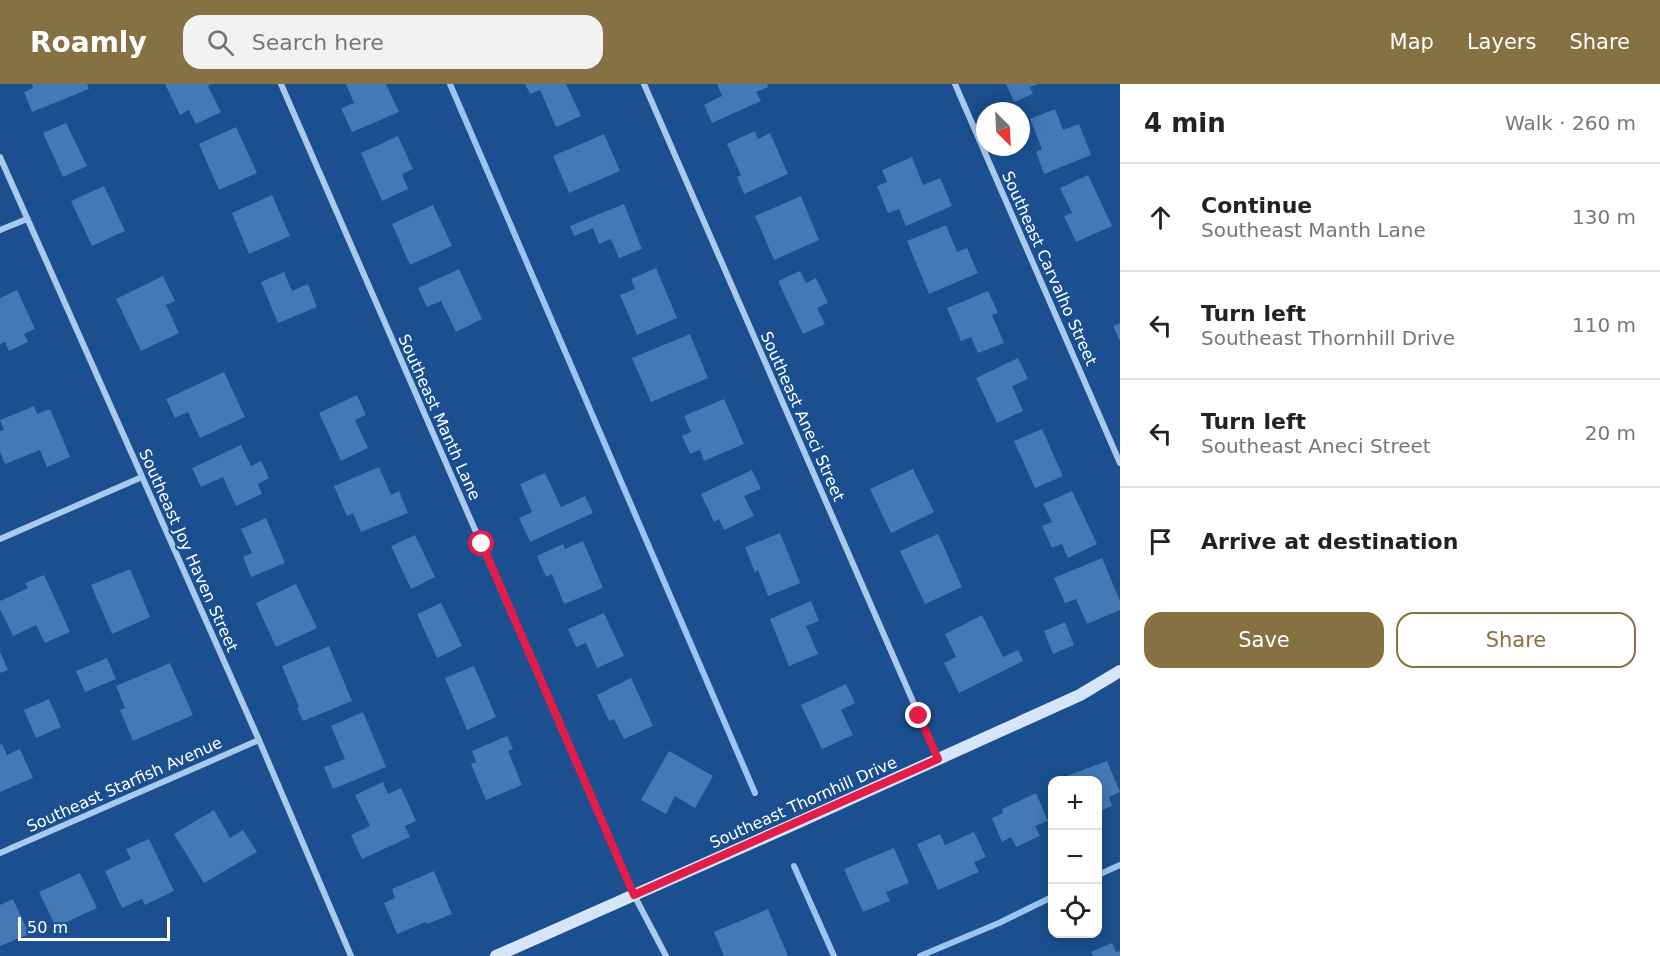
<!DOCTYPE html>
<meta charset="utf-8">
<style>
:root{--surface:#fff;--page:#f2f2f2;--text:#222;--muted:#767676;--line:#e0e0e0;--accent:#857141}
body{margin:0;font-family:"DejaVu Sans",sans-serif;background:var(--page);color:var(--text)}
.controls{position:absolute;right:18px;bottom:18px;display:grid;overflow:hidden;border-radius:12px;box-shadow:0 3px 15px #0003}
.controls button{width:54px;height:54px;display:grid;place-items:center;padding:0;border:0;border-bottom:2px solid var(--line);background:var(--surface);color:var(--text);font:30px sans-serif}
.compass{position:absolute;left:976px;top:18px;width:54px;height:54px;border-radius:50%;background:var(--surface);box-shadow:0 3px 15px #0003;rotate:156deg}
.scale{position:absolute;left:18px;bottom:15px;width:152px;box-sizing:border-box;padding-left:6px;border:3px solid #fff;border-top:0;font-size:16px;line-height:21px;white-space:nowrap;color:#fff;-webkit-text-stroke:4px #1b4f8f;paint-order:stroke}
.stop{position:absolute;width:18px;height:18px;margin:-14px;border:4px solid #e11d48;border-radius:50%;background:#fff}
.stop.end{background:#e11d48;border-color:#fff;box-shadow:0 2px 6px #0008}
.list{margin:0;padding:0;list-style:none}
h2{display:flex;justify-content:space-between;align-items:center;height:78px;margin:0;padding:0 24px;font-size:26px}
h2 small{font-size:20px;font-weight:400;color:var(--muted)}
.list li{display:grid;grid-template-columns:39px 1fr auto;gap:18px;align-items:center;box-sizing:border-box;height:108px;padding:0 24px;border-top:2px solid var(--line)}
.list b{display:block;font-size:22px;white-space:nowrap}
.list p{margin:0;font-size:20px;white-space:nowrap;color:var(--muted)}
.list em{font-size:20px;font-style:normal;color:var(--muted)}
.actions{display:flex;gap:12px;padding:18px 24px}
.actions a{flex:1;padding:14px 0;border:2px solid var(--accent);border-radius:18px;text-align:center;font-size:21px;color:var(--accent)}
.actions .main{background:var(--accent);color:#fff}
.icon{flex:none;width:33px;height:33px;fill:none;stroke:currentColor;stroke-width:2;stroke-linecap:round;stroke-linejoin:round}
.map{position:relative;flex:none;width:1120px;height:872px;overflow:hidden}
header{display:flex;align-items:center;gap:36px;box-sizing:border-box;height:84px;padding:0 30px;background:var(--accent);color:#fff}
header strong{font-size:28px}
nav{display:flex;gap:33px;margin-inline-start:auto;font-size:21px}
.search{width:420px;height:54px;background:var(--page);display:flex;align-items:center;gap:15px;box-sizing:border-box;padding:0 21px;border-radius:18px;color:var(--muted);font-size:22px}
main{display:flex}
aside{flex:1;background:var(--surface)}
.map>svg:first-child{display:block}
</style>
<header>
<strong>Roamly</strong>
<div class="search"><svg class="icon" aria-label="search" viewBox="0 0 24 24"><circle cx="10" cy="10" r="6"/><path d="M15 15l6 6"/></svg>Search here</div>
<nav><a>Map</a><a>Layers</a><a>Share</a></nav>
</header>
<main>
<div class="map">
<svg width="1120" height="872" viewBox="0 0 1120 872">
<rect width="100%" height="100%" fill="#1b4f8f"/>
<g fill="none" stroke-linecap="round" stroke-linejoin="round">
<path stroke="#9cc4f0" stroke-width="6" d="M450 0 755 709
M794 782 834 872
M1098 791 1120 781
M920 872 999 839 1052 813"/>
</g>
<path fill="#4478b7" d="M32 0H87L89 5 32 28 24 8 33 4Z
M165 0H211L208 2 221 28 196 40 189 26 180 31Z
M346 0H386L399 28 352 48 341 24 354 19Z
M525 0H566L581 32 556 43 540 6 530 10Z
M717 0H767L768 3 756 8 761 17 712 39 704 21 722 12Z
M1006 0H1038L1030 3 1033 10 1014 18Z
M1055 25 1063 46 1079 40 1091 71 1044 90 1036 68 1042 65 1030 35Z
M66 39 87 82 63 93 43 49Z
M236 43 257 89 219 106 199 60Z
M755 47 758 55 770 49 788 90 744 110 737 93 741 91 727 60Z
M604 50 620 87 569 109 553 72Z
M398 52 413 85 402 90 408 105 382 117 361 69Z
M912 73 923 101 940 94 952 122 906 142 899 125 888 129 877 102 887 98 882 86Z
M1088 91 1112 142 1076 158 1064 132 1072 129 1060 104Z
M104 102 125 147 92 162 71 117Z
M272 111 290 152 249 170 232 129Z
M801 112 819 156 774 176 755 132Z
M624 120 642 165 619 174 611 155 599 160 593 144 574 152 570 142Z
M433 121 452 162 410 181 392 140Z
M946 141 957 168 967 164 978 189 929 210 907 157Z
M656 184 677 234 637 251 620 211 635 205 631 195Z
M459 185 482 235 456 248 441 217 427 223 418 204Z
M800 187 806 199 816 194 828 219 817 224 825 240 803 250 778 197Z
M284 188 292 207 308 200 317 223 278 239 261 198Z
M163 192 175 217 166 221 179 249 141 267 116 215Z
M17 206 35 245 24 250 28 258 9 267 5 258 0 260V214Z
M988 207 998 229 992 231 1004 259 978 269 971 253 961 257 947 224Z
M1120 239V257L1113 242Z
M690 250 708 294 651 318 632 274Z
M1018 274 1028 295 1012 302 1023 327 997 339 976 294Z
M224 288 245 333 200 354 188 328 175 334 166 315Z
M357 311 366 331 355 336 368 364 341 377 319 329Z
M724 315 744 360 704 377 700 366 690 370 682 352 691 348 684 332Z
M34 322 37 330 50 325 70 373 47 383 40 366 5 380 0 368V347L4 346 0 336Z
M1042 345 1063 392 1035 404 1014 357Z
M241 361 251 382 261 377 269 394 258 400 262 410 236 422 223 393 201 403 192 384Z
M379 383 391 411 399 407 408 429 361 448 353 429 347 432 334 402Z
M913 385 934 428 891 449 870 405Z
M752 386 761 405 744 412 754 432 724 446 719 435 714 438 701 410Z
M545 389 561 423 585 412 593 429 530 458 519 434 532 428 520 400Z
M1072 407 1097 460 1068 474 1062 460 1052 464 1042 442 1052 438 1043 420Z
M266 434 285 479 251 493 243 473 252 469 241 445Z
M780 449 800 499 768 512 758 486 755 488 745 463Z
M938 450 962 503 925 520 900 467Z
M415 451 435 493 411 505 391 462Z
M583 457 603 504 564 520 552 490 546 493 537 472 563 460 565 465Z
M1102 474 1120 517V526L1087 540 1076 515 1065 519 1054 494Z
M130 485 150 533 112 550 91 501Z
M44 491 70 548 45 559 36 541 13 552 0 525V517L28 504 25 499Z
M296 500 317 544 276 563 256 519Z
M811 517 819 537 806 542 818 570 789 582 770 535Z
M441 519 462 562 437 574 417 530Z
M604 529 624 572 597 584 586 559 576 563 568 545Z
M982 531 1003 573 1018 566 1023 577 959 609 944 579 956 573 945 550Z
M1065 538 1074 561 1053 570 1044 547Z
M329 562 352 617 303 637 297 624 299 623 282 582Z
M0 568 8 586 0 589Z
M107 574 116 595 85 608 76 587Z
M170 579 193 631 133 657 120 626 125 624 116 602Z
M474 582 496 633 467 646 445 594Z
M631 594 653 642 624 655 614 635 609 637 597 611Z
M846 600 855 619 841 626 853 651 822 665 801 621Z
M49 615 61 643 36 654 24 626Z
M363 628 386 683 333 705 324 683 345 675 331 642Z
M507 652 513 665 508 667 522 701 486 716 471 680 476 678 472 667Z
M2 660 7 671 20 665 33 694 0 708V661Z
M669 667 713 692 695 724 675 712 666 730 641 716Z
M1107 677 1120 708 1109 713 1112 722 1098 728V696H1056Z
M383 698 388 710 401 704 416 737 405 742 410 753 362 775 351 751 370 742 355 711Z
M1036 709 1048 737 1035 742 1040 752 1016 763 1011 753 1002 758 992 734 1003 729 1002 725Z
M214 726 230 754 243 746 257 768 204 799 174 750Z
M974 748 986 773 974 778 979 788 938 806 917 760 940 750 945 761Z
M149 755 174 807 145 821 142 815 122 824 105 787 131 775 126 765Z
M894 764 909 799 886 808 890 817 863 828 844 785Z
M434 787 452 830 427 840 426 838 397 850 384 819 395 814 392 805Z
M80 789 97 824 56 843 39 808Z
M13 815 29 850 0 862V821Z
M768 825 788 872H724L714 848Z
M1112 859 1116 868 1120 867V872H1093L1091 868Z"/>
<g fill="none" stroke-linecap="round" stroke-linejoin="round">
<path stroke="#a9c9ee" stroke-width="6" d="M281 0 634 811 666 872
M644 0 938 675
M955 0 1120 379
M0 73 259 656 351 872
M0 146 27 135
M0 455 142 393
M0 769 259 656"/>
<path stroke="#d6e6fa" stroke-width="12" d="M496 872 790 742 1080 611 1120 587"/>
</g>
<g fill="none" stroke-linecap="round" stroke-linejoin="round">
<path stroke="#e11d48" stroke-width="8" d="M482 460 634 811 938 675 919 632"/>
</g>
<g text-anchor="middle" stroke-width="4.5" stroke-linejoin="round" paint-order="stroke">
<g font-size="16" fill="#fff" stroke="#1b4f8f">
<text transform="translate(1050 184) rotate(66)" y="6">Southeast Carvalho Street</text>
<text transform="translate(803 332) rotate(66)" y="6">Southeast Aneci Street</text>
<text transform="translate(440 333) rotate(66)" y="6">Southeast Manth Lane</text>
<text transform="translate(189 466) rotate(66)" y="6">Southeast Joy Haven Street</text>
<text transform="translate(124 700) rotate(-24)" y="6">Southeast Starfish Avenue</text>
<text transform="translate(803 718) rotate(-24)" y="6">Southeast Thornhill Drive</text>
</g>
</g>
</svg>
<div class="controls">
<button>+</button>
<button>−</button>
<button><svg class="icon" aria-label="locate" viewBox="0 0 24 24"><circle cx="12" cy="12" r="6"/><path d="M12 2v4M12 18v4M2 12h4M18 12h4"/></svg></button>
</div>
<svg class="compass" viewBox="-18 -18 36 36"><path d="M0-13l5 13h-10z" fill="#e53935"/><path d="M0 13l5-13h-10z" fill="#767676"/></svg>
<div class="scale">50 m</div>
<div class="stop" style="left:482px;top:460px"></div>
<div class="stop end" style="left:919px;top:632px"></div>
</div>
<aside>
<h2>4 min<small>Walk · 260 m</small></h2>
<ul class="list">
<li><svg class="icon" aria-label="ahead" viewBox="0 0 24 24"><path d="M12 20V5M6 11l6-6 6 6"/></svg><div><b>Continue</b><p>Southeast Manth Lane</p></div><em>130 m</em></li>
<li><svg class="icon" aria-label="left" viewBox="0 0 24 24"><path d="M17 20v-9H6M10 6l-5 5 5 5"/></svg><div><b>Turn left</b><p>Southeast Thornhill Drive</p></div><em>110 m</em></li>
<li><svg class="icon" aria-label="left" viewBox="0 0 24 24"><path d="M17 20v-9H6M10 6l-5 5 5 5"/></svg><div><b>Turn left</b><p>Southeast Aneci Street</p></div><em>20 m</em></li>
<li><svg class="icon" aria-label="arrive" viewBox="0 0 24 24"><path d="M6 21V4h12l-3 4 3 4H6"/></svg><div><b>Arrive at destination</b></div></li>
</ul>
<div class="actions"><a class="main">Save</a><a>Share</a></div>
</aside>
</main>
